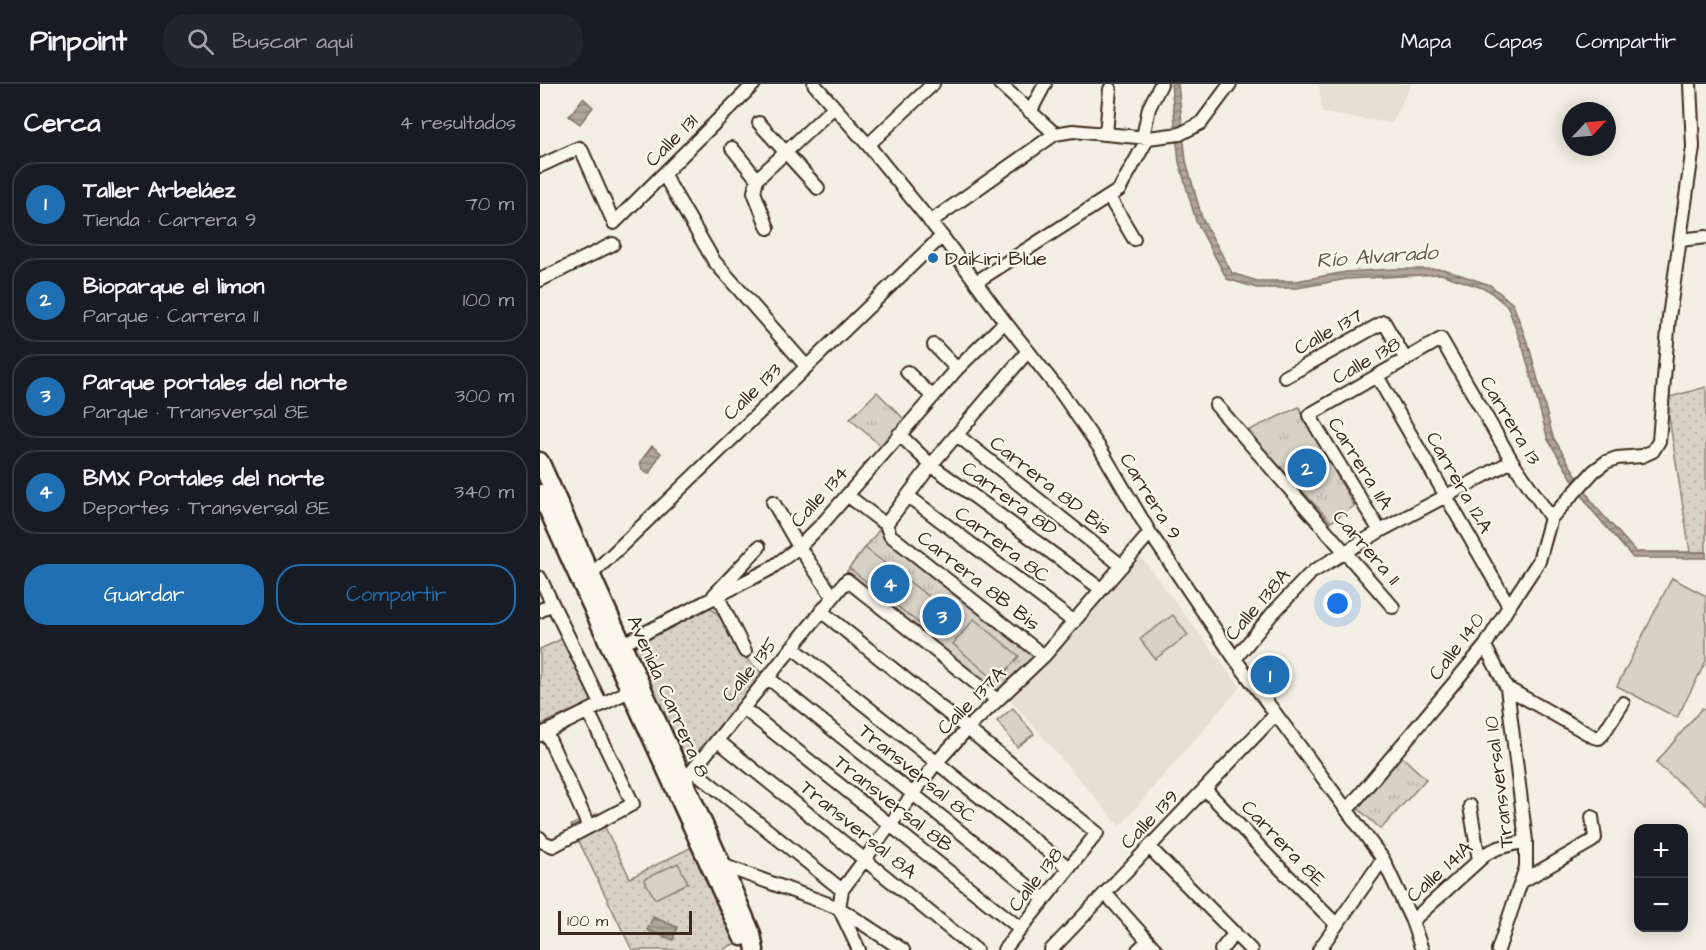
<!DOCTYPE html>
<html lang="es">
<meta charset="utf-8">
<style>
:root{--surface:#171b24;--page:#20242c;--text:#f1f3f6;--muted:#9ea1a6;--line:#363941;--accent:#1f6fb2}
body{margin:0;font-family:"Architects Daughter",sans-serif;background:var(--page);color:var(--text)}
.controls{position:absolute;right:18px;bottom:18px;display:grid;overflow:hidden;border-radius:12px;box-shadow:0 3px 15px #0003}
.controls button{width:54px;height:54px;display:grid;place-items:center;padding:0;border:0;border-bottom:2px solid var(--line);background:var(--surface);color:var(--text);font:30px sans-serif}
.compass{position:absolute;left:1022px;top:18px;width:54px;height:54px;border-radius:50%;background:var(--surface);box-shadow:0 3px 15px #0003;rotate:64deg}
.scale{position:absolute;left:18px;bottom:15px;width:134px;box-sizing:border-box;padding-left:6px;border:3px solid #3b2a1e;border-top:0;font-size:16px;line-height:21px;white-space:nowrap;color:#3b2a1e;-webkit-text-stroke:4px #fbf7ec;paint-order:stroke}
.you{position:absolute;left:798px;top:520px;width:21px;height:21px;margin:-15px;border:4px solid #fff;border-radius:50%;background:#1a73e8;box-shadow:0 0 0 9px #1a73e833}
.badge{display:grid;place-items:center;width:39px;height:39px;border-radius:50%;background:var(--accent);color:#fff;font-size:20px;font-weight:700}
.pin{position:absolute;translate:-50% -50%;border:3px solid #fff;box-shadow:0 2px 6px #0006}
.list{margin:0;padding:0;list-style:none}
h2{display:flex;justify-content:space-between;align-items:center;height:78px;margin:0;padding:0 24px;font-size:26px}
h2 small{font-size:20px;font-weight:400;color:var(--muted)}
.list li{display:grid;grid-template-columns:39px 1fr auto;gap:18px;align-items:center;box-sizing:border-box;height:84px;margin:0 12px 12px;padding:0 12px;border:2px solid var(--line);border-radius:24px}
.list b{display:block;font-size:22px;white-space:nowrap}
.list p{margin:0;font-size:20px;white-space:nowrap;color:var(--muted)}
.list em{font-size:20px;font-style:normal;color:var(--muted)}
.actions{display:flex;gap:12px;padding:18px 24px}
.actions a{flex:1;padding:14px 0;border:2px solid var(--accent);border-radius:24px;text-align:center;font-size:21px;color:var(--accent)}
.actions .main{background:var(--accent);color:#fff}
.icon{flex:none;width:33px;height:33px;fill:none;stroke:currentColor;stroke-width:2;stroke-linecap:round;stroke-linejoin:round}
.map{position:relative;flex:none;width:1166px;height:866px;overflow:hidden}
header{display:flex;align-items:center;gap:36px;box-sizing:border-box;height:84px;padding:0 30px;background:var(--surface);border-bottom:2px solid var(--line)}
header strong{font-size:28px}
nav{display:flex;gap:33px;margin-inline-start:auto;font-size:21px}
.search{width:420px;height:54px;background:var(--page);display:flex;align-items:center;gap:15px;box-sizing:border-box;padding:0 21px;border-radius:24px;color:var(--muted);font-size:22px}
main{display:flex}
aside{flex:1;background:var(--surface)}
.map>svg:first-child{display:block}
</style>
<header>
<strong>Pinpoint</strong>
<div class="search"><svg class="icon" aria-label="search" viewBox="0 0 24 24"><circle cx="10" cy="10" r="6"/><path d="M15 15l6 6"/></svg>Buscar aquí</div>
<nav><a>Mapa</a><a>Capas</a><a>Compartir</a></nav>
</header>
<main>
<aside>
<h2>Cerca<small>4 resultados</small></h2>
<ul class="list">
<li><span class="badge">1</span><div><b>Taller Arbeláez</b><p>Tienda · Carrera 9</p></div><em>70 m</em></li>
<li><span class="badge">2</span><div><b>Bioparque el limon</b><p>Parque · Carrera 11</p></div><em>100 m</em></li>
<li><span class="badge">3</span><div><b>Parque portales del norte</b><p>Parque · Transversal 8E</p></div><em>300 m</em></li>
<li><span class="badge">4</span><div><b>BMX Portales del norte</b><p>Deportes · Transversal 8E</p></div><em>340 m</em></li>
</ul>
<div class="actions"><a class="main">Guardar</a><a>Compartir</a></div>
</aside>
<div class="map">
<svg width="1166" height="866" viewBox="0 0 1166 866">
<defs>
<pattern id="grass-dots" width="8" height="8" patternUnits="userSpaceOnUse" patternTransform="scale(1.5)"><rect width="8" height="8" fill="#d8d1c6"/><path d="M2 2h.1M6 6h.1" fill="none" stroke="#bab4aa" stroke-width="1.8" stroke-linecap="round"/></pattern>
<pattern id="park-tufts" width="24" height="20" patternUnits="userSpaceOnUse" patternTransform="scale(1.5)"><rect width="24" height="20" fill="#d8d1c6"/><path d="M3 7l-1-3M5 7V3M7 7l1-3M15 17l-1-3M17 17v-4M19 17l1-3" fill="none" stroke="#bab4aa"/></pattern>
<pattern id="water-rules" width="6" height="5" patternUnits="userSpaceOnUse" patternTransform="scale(1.5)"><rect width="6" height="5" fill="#afa69a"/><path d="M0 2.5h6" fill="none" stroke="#90877d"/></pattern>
</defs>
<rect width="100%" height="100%" fill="#f3efe4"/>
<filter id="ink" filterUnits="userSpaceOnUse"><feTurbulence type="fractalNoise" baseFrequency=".0167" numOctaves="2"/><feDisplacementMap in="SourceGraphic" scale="12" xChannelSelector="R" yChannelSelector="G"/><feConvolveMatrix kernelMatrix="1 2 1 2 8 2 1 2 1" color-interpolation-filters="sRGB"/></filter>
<g filter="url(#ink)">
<path fill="#e5dfd4" d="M779 0H871L852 39 782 29Z
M601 473 700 603 580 742 469 614Z"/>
<path fill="url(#grass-dots)" stroke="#8a7e72" stroke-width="1.5" d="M1166 303V468H1150L1126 314Z
M169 522 197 552 199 568 224 591 150 682 91 564Z
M28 552 58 615 0 641V565Z
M58 729 90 794 158 760 202 856 182 866H92L31 741Z"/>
<path fill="url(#park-tufts)" stroke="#8a7e72" stroke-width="1.5" d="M337 308 364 335 342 363 310 335Z
M759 323 814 422 791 438 707 347Z
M339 446 502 573 470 602 452 609 304 491Z
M859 670 886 695 841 745 814 721Z"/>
<path fill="#d8d1c6" stroke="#8a7e72" stroke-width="1.5" d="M325 464 392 515 397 530 385 544 309 484Z
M1132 494 1166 512V577L1137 634 1077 602Z
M633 531 648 551 615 575 600 555Z
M434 535 479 572 457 598 413 560Z
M473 624 494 650 477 663 457 637Z
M1162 624 1166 627V721L1116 679Z
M138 779 148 799 115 815 104 795Z"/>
<path fill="url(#water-rules)" stroke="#817468" stroke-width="1.5" d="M631 0H638L646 77 662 134 692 189 717 197H756L806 188 853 185H903L950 201 973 220 990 266 1013 353 1054 421 1096 468H1166V474H1093L1050 424 1008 356 984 267 968 223 948 206 901 190 807 195 757 204H717L687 195 656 137 639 78Z
M43 14 53 23 40 40 29 32Z
M112 362 121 369 109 390 102 386 100 378Z
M113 833 137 843 133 856 107 846Z"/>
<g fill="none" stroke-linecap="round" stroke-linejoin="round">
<defs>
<path id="minor" d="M274 0 328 61 402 152 465 238 522 310 561 366 610 449 695 575 843 775 872 837 882 866
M460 0 515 50
M490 28 505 0
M219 39 278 104
M566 50 570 5
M603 53 609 24 621 0
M328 61 393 0
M192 64 217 95 214 108 228 144
M0 82 39 64 42 67 74 139 214 0
M124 91 174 177 266 282
M217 95 294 23
M569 113 594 155
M390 138 515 50 533 47 608 54 640 50 661 39 690 0
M1140 156 1166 153
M0 196 73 160
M436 198 579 106 608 54
M394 261 417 285
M488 267 391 381 346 440 350 451 504 572
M367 288 393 313
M837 292 969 522
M745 293 844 238 866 276
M676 321 853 523
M359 350 391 381 561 505
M417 351 582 482
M307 411 341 437
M368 412 534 538
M233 418 259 463 289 507
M840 447 769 331 901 255 972 377 1011 434
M774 487 840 447 972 377
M51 491 402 152
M0 494 61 620
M174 511 219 463
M178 513 205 567
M0 527 12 519
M281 527 557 749 464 866
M83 560 230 485 259 463 283 439 417 285 465 238
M945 562 967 604 986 757V783L958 866
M252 563 529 784
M695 575 732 530 769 491
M227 593 504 815
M967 604 1054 653 1059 654 1063 650 1083 619
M203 624 481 845
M6 648 49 743
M0 651 89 607
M177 656 436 866
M153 686 302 806
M144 697 307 496 457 616
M665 705 731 775 796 840
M930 722 939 776
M808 725 945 562 969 522 999 477 1011 434 1054 387 1066 378 1077 374 1102 372 1113 367 1119 357 1129 233 1153 63 1150 0
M0 754 3 758 13 762 93 720 48 627
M609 763 711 866
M182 781 299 824 363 866
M981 798 1052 757 1055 754 1052 733
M565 809 616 866
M872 837 947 769 958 764 986 757
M319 866 299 824 302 806 396 679 427 645 504 572 610 449
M511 866 735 631
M598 866 608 857
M681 866 695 849
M779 866 843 775"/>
<path id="major" d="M0 377 185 787 212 850 215 866
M0 409 202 853"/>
</defs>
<use href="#minor" stroke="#3b2a1e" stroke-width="16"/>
<use href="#major" stroke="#3b2a1e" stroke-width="21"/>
<use href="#minor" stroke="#fbf7ec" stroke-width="12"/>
<use href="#major" stroke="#fbf7ec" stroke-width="16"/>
</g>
</g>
<circle fill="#1f6fb2" stroke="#fbf7ec" stroke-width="2" cx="393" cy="174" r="6"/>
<g text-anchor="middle" stroke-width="4.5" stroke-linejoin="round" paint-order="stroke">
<g font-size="20" fill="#3b2a1e" stroke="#fbf7ec">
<text transform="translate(131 56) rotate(-45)" y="7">Calle 131</text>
<text transform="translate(788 247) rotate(-29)" y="7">Calle 137</text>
<text transform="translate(826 276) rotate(-30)" y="7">Calle 138</text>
<text transform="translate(212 307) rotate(-44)" y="7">Calle 133</text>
<text transform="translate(971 336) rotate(59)" y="7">Carrera 13</text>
<text transform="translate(821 379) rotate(58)" y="7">Carrera 11A</text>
<text transform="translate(920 398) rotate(60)" y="7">Carrera 12A</text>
<text transform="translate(511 401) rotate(38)" y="7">Carrera 8D Bis</text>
<text transform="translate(279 412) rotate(-48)" y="7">Calle 134</text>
<text transform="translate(611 412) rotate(58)" y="7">Carrera 9</text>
<text transform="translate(470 414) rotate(36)" y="7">Carrera 8D</text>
<text transform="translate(463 460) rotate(37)" y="7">Carrera 8C</text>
<text transform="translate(827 463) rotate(49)" y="7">Carrera 11</text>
<text transform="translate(439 496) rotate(38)" y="7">Carrera 8B Bis</text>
<text transform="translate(717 520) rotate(-49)" y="7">Calle 138A</text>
<text transform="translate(916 562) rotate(-53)" y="7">Calle 140</text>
<text transform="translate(209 585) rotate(-51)" y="7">Calle 135</text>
<text transform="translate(129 612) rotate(66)" y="7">Avenida Carrera 8</text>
<text transform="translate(431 616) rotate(-45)" y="7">Calle 137A</text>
<text transform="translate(378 689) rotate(39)" y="7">Transversal 8C</text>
<text transform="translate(958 698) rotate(-97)" y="7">Transversal 10</text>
<text transform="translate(354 719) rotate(38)" y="7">Transversal 8B</text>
<text transform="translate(609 735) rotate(-46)" y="7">Calle 139</text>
<text transform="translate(319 745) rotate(39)" y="7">Transversal 8A</text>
<text transform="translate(744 759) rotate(46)" y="7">Carrera 8E</text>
<text transform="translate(899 787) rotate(-42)" y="7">Calle 141A</text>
<text transform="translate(495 795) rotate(-52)" y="7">Calle 138</text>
</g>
<g font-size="20" fill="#3b2a1e" stroke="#fbf7ec" text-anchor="start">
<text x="405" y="181">Daikiri Blue</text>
</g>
<g font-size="21" font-style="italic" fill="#645549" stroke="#fbf7ec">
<text transform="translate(837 172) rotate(-4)" y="7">Río Alvarado</text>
</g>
</g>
</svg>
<div class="controls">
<button>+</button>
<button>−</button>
</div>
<svg class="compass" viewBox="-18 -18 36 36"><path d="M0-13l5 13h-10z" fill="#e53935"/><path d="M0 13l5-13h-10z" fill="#9ea1a6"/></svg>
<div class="scale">100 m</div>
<div class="you"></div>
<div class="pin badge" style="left:730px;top:591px">1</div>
<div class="pin badge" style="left:767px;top:384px">2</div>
<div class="pin badge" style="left:402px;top:532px">3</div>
<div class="pin badge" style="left:350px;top:500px">4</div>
</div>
</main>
